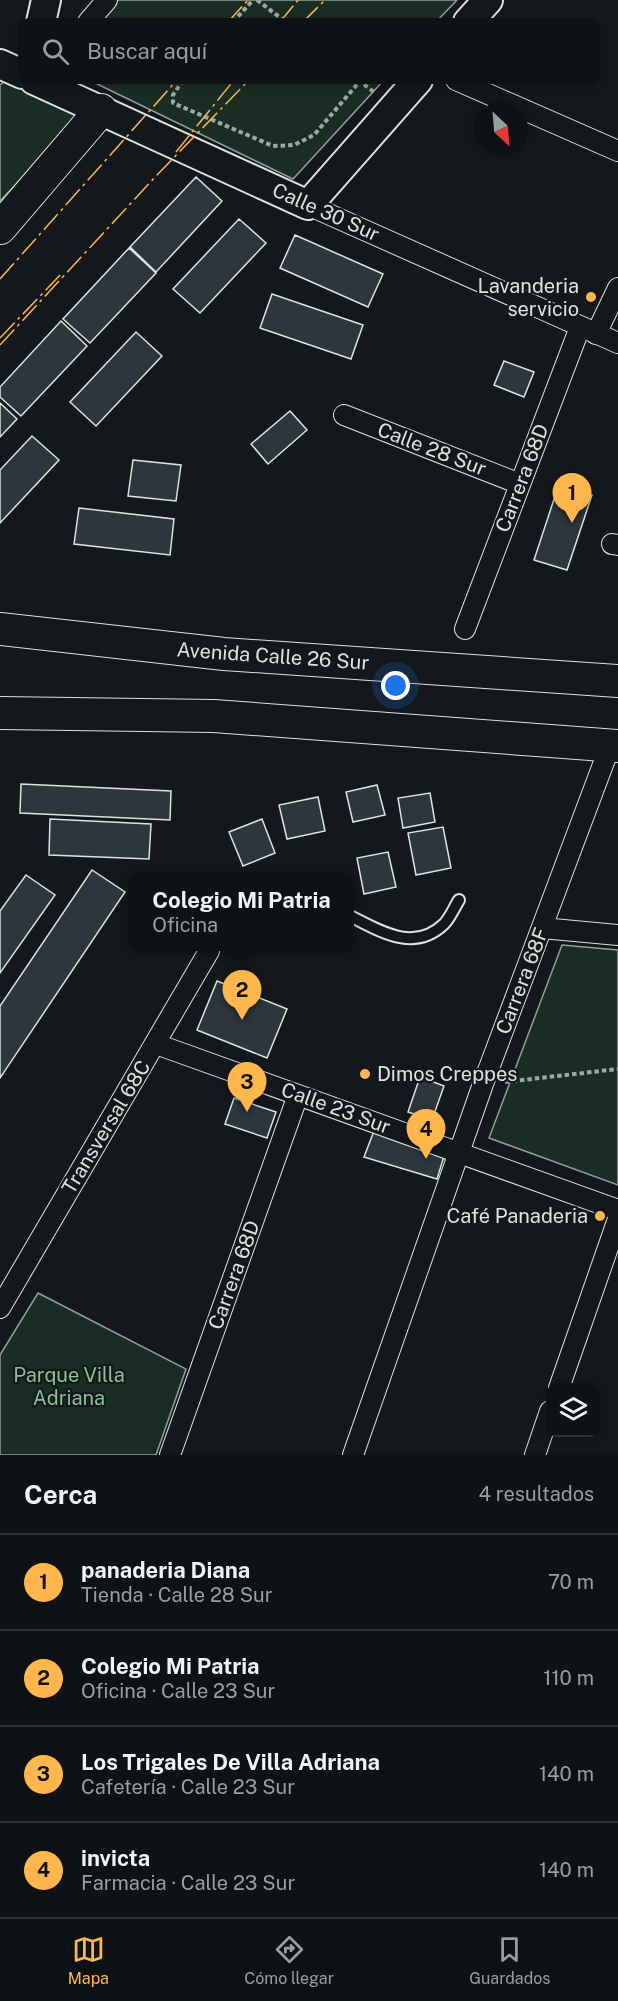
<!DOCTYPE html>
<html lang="es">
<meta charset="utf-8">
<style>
:root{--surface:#0f1215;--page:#1d2022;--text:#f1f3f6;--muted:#9b9ea0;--line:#2f3234;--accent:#ffb74d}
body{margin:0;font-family:"Public Sans",sans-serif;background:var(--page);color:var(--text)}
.controls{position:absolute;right:18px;bottom:18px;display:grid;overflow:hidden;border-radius:12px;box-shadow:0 3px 9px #0003}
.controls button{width:54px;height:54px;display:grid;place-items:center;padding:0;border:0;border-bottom:2px solid var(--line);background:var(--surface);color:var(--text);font:30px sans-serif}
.compass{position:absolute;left:474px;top:102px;width:54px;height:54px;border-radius:50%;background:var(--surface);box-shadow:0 3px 9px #0003;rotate:154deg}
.you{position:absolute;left:396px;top:686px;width:21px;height:21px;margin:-15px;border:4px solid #fff;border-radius:50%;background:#1a73e8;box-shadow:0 0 0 9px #1a73e833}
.badge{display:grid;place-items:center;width:39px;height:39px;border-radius:50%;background:var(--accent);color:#111;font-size:20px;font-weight:700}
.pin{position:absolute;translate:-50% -50px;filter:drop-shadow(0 2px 3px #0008)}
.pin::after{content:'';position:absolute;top:32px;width:21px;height:18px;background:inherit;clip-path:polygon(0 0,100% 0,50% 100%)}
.popup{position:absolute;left:129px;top:873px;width:225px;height:78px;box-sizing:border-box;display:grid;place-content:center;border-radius:12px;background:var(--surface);filter:drop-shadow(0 2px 4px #0005);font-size:20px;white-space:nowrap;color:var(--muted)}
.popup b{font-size:22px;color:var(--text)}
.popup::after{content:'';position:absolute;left:50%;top:100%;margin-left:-12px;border:12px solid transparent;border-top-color:var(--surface)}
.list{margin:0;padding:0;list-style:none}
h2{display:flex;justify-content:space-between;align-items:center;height:78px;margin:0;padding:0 24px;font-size:26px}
h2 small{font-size:20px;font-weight:400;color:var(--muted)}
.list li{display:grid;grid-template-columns:39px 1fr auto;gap:18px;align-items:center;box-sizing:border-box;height:96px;padding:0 24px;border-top:2px solid var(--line)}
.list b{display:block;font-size:22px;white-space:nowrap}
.list p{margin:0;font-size:20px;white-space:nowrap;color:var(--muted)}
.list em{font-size:20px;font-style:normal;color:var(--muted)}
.icon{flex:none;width:33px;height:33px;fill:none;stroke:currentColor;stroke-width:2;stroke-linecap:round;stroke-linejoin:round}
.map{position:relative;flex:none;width:618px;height:1455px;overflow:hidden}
.search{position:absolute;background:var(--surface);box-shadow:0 3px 9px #0003;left:18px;right:18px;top:18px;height:66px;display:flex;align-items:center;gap:15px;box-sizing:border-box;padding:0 21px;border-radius:12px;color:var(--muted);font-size:22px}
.sheet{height:462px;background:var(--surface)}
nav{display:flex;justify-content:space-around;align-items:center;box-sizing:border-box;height:84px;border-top:2px solid var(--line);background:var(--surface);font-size:16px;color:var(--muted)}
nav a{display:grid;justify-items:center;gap:3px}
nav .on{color:var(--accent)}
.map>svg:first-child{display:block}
</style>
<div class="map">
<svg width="618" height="1455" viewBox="0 0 618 1455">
<rect width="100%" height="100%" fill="#14181c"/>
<path fill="#1a2d24" stroke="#939e99" stroke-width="1.5" d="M114 0H457L436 22H95Z
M6 80 84 114 0 201V85Z
M89 80H384L293 179Z
M562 945 618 950V1185L489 1138Z
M38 1293 186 1369 156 1455H0V1355Z"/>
<path fill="#2c363c" stroke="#d8e6dc" stroke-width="1.5" d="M196 177 222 201 156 272 130 247Z
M239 219 266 243 200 313 173 289Z
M295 235 383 274 368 307 280 268Z
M129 248 156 273 90 343 63 319Z
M272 294 363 325 351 359 260 328Z
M61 321 87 346 21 416 0 397V387Z
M136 332 162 356 96 426 70 402Z
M504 361 534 372 524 397 494 385Z
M0 403 17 419 0 437Z
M290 411 307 430 268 464 251 444Z
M32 436 59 460 0 523V470Z
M133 460 181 465 176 501 128 496Z
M559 484 592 495 567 570 534 560Z
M79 508 174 519 170 555 74 544Z
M21 784 171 791 170 820 20 813Z
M377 785 385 815 353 822 346 792Z
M430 793 435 822 403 828 398 798Z
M318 797 325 831 287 839 279 805Z
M50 819 151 824 149 859 49 855Z
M262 819 275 853 243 866 229 832Z
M443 827 451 868 416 875 408 833Z
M388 852 396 887 364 894 357 858Z
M92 870 125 892 0 1078V1006Z
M26 875 55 895 0 973V911Z
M217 981 287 1009 267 1058 197 1030Z
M420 1077 444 1086 432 1120 408 1112Z
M234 1098 276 1112 267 1138 225 1124Z
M374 1131 445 1153 437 1179 364 1157Z"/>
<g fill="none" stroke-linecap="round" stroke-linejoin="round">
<defs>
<path id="lane" d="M350 916C380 931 414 953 444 924 450 918 454 908 459 900"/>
<path id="street" d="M88 22 107 0
M456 80 618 151
M308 205 618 343
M596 334 618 288
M344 415 520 484
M612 544 618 545
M465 629 580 327
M542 928 618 935
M156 1044 618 1210
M0 1308 209 951
M559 1388 618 1219
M170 1455 298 1095
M353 1455 483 1084 610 746
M535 1455 550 1411"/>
<path id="secondary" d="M41 22 46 0
M468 22 488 0
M0 64 22 74
M34 80 308 205 418 80"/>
<path id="primary" d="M0 228 101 110
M0 629 224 654 618 681
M0 713 214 716 618 746"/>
</defs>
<use href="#lane" stroke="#d8e6dc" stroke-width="14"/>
<use href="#street" stroke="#d8e6dc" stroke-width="22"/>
<use href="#secondary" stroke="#d8e6dc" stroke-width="32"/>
<use href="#primary" stroke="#d8e6dc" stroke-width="34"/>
<path stroke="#9da8a2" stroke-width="4" stroke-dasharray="4.5 3" stroke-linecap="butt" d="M257 0 286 22
M233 22 253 0
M183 80 173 95V103L273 146 294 145 314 135 360 81
M358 80 374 92
M505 1082 618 1069"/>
<use href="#lane" stroke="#14181c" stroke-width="10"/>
<use href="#street" stroke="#14181c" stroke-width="20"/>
<use href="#secondary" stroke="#14181c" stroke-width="28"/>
<use href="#primary" stroke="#14181c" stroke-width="32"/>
<path stroke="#ffb74d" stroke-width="1.5" stroke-dasharray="21 4.5 3 4.5" stroke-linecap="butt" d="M228 22 248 0
M280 22 298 0
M303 22 325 0
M176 152 234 80
M0 279 177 80
M0 338 63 272
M0 345 157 175 249 80"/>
</g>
<g fill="#ffb74d" stroke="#14181c" stroke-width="2">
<circle cx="591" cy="297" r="6"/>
<circle cx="365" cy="1074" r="6"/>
<circle cx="600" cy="1216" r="6"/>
</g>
<g text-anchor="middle" stroke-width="4.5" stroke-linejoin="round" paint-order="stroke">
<g font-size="20" fill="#d8e6dc" stroke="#14181c">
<text transform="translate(326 212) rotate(24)" y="7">Calle 30 Sur</text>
<text transform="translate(432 449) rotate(21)" y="7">Calle 28 Sur</text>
<text transform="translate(522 478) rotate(-69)" y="7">Carrera 68D</text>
<text transform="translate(273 656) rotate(4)" y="7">Avenida Calle 26 Sur</text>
<text transform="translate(522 981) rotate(-69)" y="7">Carrera 68F</text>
<text transform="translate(336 1108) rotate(20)" y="7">Calle 23 Sur</text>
<text transform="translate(106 1127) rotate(-59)" y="7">Transversal 68C</text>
<text transform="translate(234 1275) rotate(-70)" y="7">Carrera 68D</text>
</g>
<g font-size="20" fill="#d8e6dc" stroke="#14181c" text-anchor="end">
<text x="579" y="293">Lavanderia<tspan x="579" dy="23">servicio</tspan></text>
<text x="377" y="1081" text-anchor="start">Dimos Creppes</text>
<text x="588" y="1223">Café Panaderia</text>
</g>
<g font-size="20" fill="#8ac095" stroke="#14181c">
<text x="69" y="1382">Parque Villa<tspan x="69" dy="23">Adriana</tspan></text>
</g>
</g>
</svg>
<div class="controls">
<button><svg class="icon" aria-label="layers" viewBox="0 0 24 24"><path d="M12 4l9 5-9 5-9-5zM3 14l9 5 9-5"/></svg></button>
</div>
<svg class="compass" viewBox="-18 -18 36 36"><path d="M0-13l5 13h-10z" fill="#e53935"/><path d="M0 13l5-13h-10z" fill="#9b9ea0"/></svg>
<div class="you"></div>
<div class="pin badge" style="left:572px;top:523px">1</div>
<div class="pin badge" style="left:242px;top:1020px">2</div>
<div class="popup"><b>Colegio Mi Patria</b>Oficina</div>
<div class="pin badge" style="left:247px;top:1112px">3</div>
<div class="pin badge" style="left:426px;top:1159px">4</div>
<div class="search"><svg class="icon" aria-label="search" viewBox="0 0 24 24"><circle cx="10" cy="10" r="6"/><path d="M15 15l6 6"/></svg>Buscar aquí</div>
</div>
<section class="sheet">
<h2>Cerca<small>4 resultados</small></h2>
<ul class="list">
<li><span class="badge">1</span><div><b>panaderia Diana</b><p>Tienda · Calle 28 Sur</p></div><em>70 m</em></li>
<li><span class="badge">2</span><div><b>Colegio Mi Patria</b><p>Oficina · Calle 23 Sur</p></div><em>110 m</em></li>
<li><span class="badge">3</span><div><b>Los Trigales De Villa Adriana</b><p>Cafetería · Calle 23 Sur</p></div><em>140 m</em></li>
<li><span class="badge">4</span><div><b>invicta</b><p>Farmacia · Calle 23 Sur</p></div><em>140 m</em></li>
</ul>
</section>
<nav>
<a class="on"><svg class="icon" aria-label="map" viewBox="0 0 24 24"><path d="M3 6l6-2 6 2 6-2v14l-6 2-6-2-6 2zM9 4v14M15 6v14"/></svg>Mapa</a>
<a><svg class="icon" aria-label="directions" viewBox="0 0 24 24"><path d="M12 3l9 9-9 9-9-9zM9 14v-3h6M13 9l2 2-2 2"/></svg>Cómo llegar</a>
<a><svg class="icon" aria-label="saved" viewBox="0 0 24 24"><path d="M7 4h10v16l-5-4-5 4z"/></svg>Guardados</a>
</nav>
